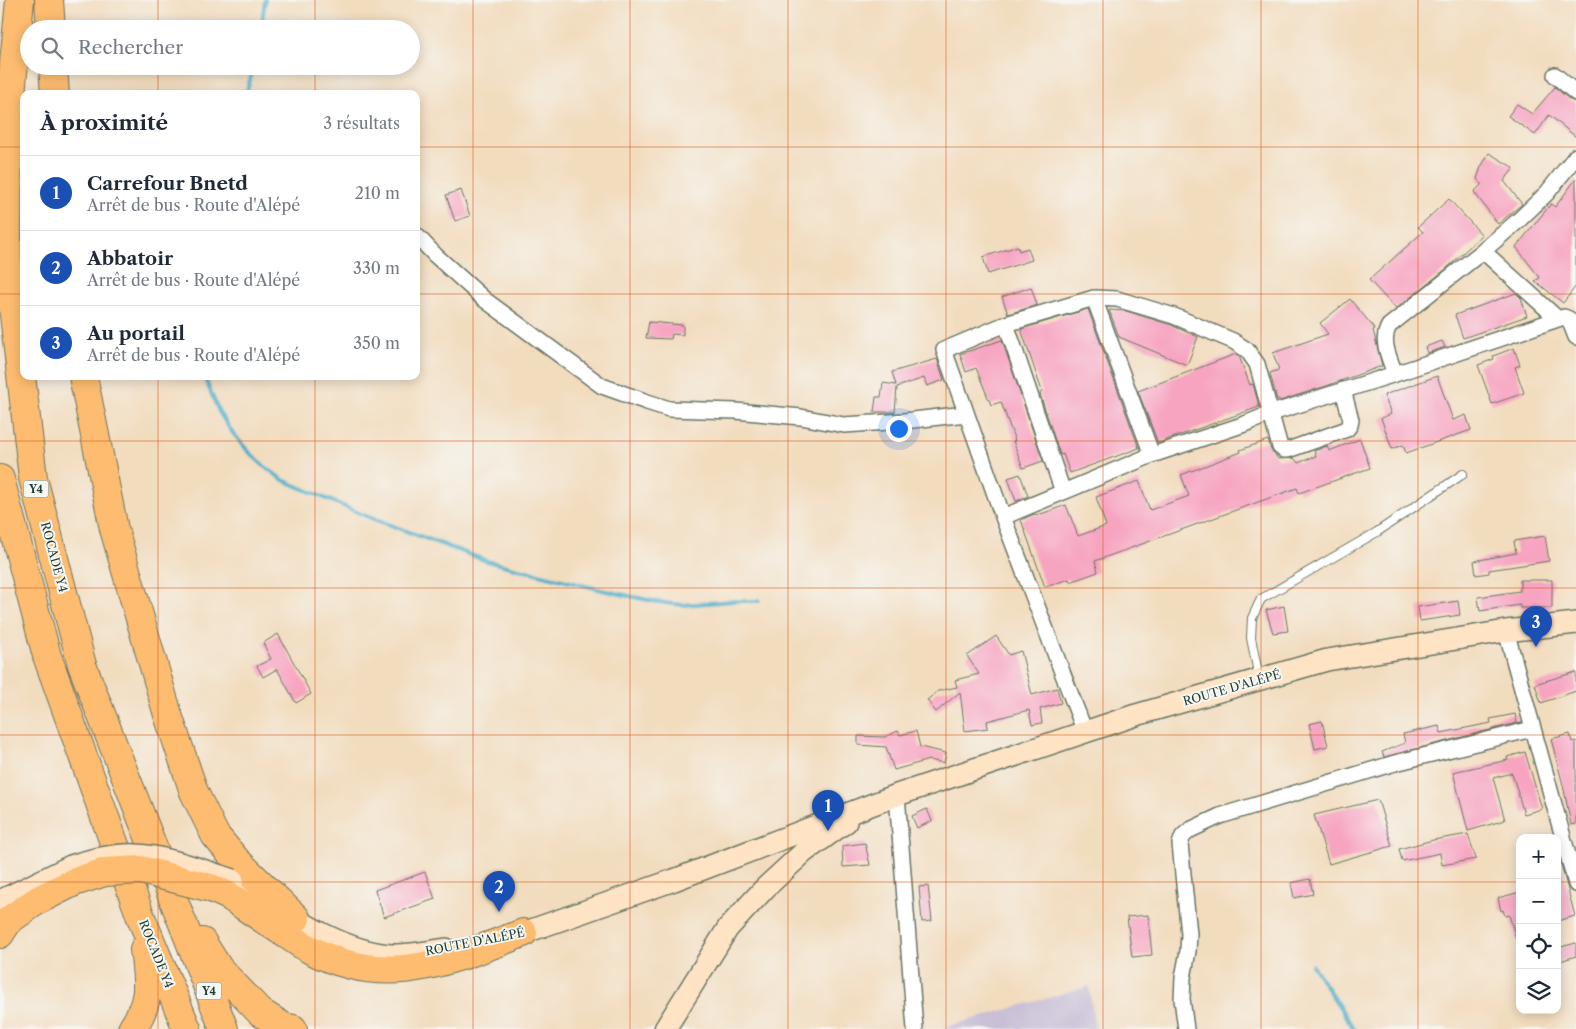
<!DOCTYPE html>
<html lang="fr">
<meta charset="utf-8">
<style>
:root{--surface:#fff;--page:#f2f2f3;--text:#1f2937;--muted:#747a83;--line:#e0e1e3;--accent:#db2777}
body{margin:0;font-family:"Libre Caslon Text",serif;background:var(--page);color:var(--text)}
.controls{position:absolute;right:15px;bottom:15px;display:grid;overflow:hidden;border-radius:10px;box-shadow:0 2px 12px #0003}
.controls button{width:45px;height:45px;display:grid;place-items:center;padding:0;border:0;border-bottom:1px solid var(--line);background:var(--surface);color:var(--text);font:25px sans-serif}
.you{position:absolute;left:898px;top:428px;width:18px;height:18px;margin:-12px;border:4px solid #fff;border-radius:50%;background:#1a73e8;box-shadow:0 0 0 8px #1a73e833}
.badge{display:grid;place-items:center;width:32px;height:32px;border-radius:50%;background:var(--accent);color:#fff;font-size:16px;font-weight:700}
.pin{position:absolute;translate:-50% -41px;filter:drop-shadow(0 1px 2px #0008)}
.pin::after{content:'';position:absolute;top:26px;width:18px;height:15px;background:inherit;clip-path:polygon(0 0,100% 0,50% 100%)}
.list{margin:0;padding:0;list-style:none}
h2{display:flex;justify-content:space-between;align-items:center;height:65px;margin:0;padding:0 20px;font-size:21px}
h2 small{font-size:16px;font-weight:400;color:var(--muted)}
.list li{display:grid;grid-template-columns:32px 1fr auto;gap:15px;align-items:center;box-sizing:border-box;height:75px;padding:0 20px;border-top:1px solid var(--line)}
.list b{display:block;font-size:19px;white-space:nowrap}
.list p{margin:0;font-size:16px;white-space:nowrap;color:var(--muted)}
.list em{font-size:16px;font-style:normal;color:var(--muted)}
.icon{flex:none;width:28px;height:28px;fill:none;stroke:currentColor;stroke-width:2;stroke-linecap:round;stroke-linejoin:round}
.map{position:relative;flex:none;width:1576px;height:1029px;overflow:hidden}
.search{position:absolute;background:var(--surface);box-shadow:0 2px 12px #0003;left:20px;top:20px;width:400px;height:55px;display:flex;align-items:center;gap:12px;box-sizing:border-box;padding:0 18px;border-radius:28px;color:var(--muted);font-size:19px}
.panel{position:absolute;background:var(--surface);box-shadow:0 2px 12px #0003;left:20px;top:90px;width:400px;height:290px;border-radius:10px}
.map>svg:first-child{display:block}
</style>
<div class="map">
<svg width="1576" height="1029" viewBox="0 0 1576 1029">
<rect width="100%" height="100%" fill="#f6f6f2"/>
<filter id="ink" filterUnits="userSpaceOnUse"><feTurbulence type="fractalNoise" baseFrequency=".02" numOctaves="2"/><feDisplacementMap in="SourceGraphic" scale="10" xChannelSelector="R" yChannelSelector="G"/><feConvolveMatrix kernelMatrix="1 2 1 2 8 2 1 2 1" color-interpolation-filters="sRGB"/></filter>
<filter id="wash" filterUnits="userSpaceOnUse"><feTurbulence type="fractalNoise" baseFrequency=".0096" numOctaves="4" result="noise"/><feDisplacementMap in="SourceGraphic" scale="20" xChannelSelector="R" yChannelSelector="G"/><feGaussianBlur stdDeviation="1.12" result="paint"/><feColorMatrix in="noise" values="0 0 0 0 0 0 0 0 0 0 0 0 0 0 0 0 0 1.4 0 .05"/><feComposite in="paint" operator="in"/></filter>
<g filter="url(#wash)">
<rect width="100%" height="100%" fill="#f2dcbe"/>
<path fill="#c9bfd7" d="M1089 986 1095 1029H939Z"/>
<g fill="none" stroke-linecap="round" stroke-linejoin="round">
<path stroke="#4baeca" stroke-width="4" d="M261 29 265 0
M246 94 254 66
M204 376 219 412 232 432 248 451 264 466 283 480 371 518 487 561 602 590 657 602 682 605 733 601H759
M1312 965 1354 1029"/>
</g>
<g id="blocks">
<path fill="#f7a4c1" d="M1555 87 1570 100 1576 102V137L1549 115 1535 135 1508 116 1517 104 1532 114Z
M1489 153 1514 168 1504 181 1522 204 1498 224 1474 192 1482 184 1477 179 1481 167Z
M1576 179V286L1563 303 1535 281 1540 278 1516 247 1551 204 1555 207Z
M461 190 470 216 455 221 446 195Z
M1449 199 1482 235 1446 269 1396 309 1369 280 1423 232 1418 227Z
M1018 246 1019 251 1028 248 1032 260 988 274 983 257Z
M1031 287 1037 305 1008 314 1002 297Z
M1516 293 1521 298 1527 316 1463 338 1455 315Z
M1350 299 1375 329 1373 330 1382 366 1329 385 1280 401 1279 399 1277 400 1270 373 1279 370 1273 353 1328 334 1320 323Z
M1088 309 1139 448 1070 473 1063 454 1060 455 1040 394 1042 391 1021 329Z
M1109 310 1126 311 1171 325 1198 337 1187 365 1119 337Z
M649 322 683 325V335L672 334 671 339 646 338Z
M1002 340 1043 461 1023 468 1013 441H1015L1001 402 991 405 976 368 966 372 960 354Z
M1442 341 1445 347 1427 353 1425 347Z
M1514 348 1520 365 1515 367 1524 393 1492 404 1478 365 1494 359 1493 356Z
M1236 354 1239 356 1250 385 1253 384 1259 407 1158 443 1138 391Z
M937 359 944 380 927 386 924 378 897 387 895 412H874L876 397H881L883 383 896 385 892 372Z
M1437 376 1453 420 1466 415 1471 430 1406 453 1403 445 1392 449 1381 418 1391 414 1384 395Z
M1360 439 1370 468 1299 493 1297 488 1095 561 1098 572 1070 582 1069 579 1045 587 1021 520 1034 514 1035 515 1044 513 1066 505 1078 536 1106 526 1096 497 1139 481 1150 510 1189 496 1181 475 1241 452 1240 450 1268 440 1271 450 1278 459 1294 458 1298 463 1316 456 1314 451 1327 446 1329 451Z
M1020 474 1028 496 1016 501 1008 478Z
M1545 536 1549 561 1489 570V573L1476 575 1474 561 1516 553 1514 541Z
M1520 580H1552V608H1520V605L1480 611 1478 597 1520 591Z
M1458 601 1460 615 1420 621 1418 607Z
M1284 606 1288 631 1273 633 1266 610Z
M278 634 311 694 296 703 277 669 263 677 257 666 271 659 263 643Z
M996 636 1009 655 1021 651 1032 695 1057 688 1061 703 1040 709 1042 723 1032 725 1029 710 987 721 988 728 965 731 960 692 936 712 927 700 938 691 957 687 955 680 979 674 967 656Z
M1576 672V691L1541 703 1535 684Z
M1515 714 1517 723 1384 757 1382 752 1405 743 1403 734 1439 726 1441 733 1491 723 1490 719Z
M1322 721 1328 746 1315 749 1309 724Z
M898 731 900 735 916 731 920 747 946 753 944 763 929 760 894 770 886 747 858 745V736L885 737Z
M1570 734 1572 742 1576 741V824L1571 825 1563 785 1551 739Z
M1525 752 1542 809 1524 814 1512 773 1493 778 1505 820 1468 831 1453 772 1508 760 1507 757Z
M1378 800 1392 846 1329 864 1314 815Z
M927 809 932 821 917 828 912 816Z
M1468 834 1476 859 1442 865 1440 853 1402 861 1399 849 1433 840Z
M865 843 870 865 843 867 842 846Z
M1557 864H1561L1575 916 1557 921Z
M425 872 435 899 384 917 375 890Z
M1310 879 1313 894 1294 898 1291 883Z
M928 886 932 921 922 922 919 887Z
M1520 892V940L1517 941 1509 915 1505 916 1503 910 1501 911 1498 898Z
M1148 915 1152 955 1132 957 1127 917Z
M1576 943V956L1557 962V948Z"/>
</g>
</g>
<g filter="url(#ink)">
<use href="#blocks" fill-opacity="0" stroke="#697564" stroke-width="1"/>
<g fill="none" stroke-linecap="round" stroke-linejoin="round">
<defs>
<path id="lane" d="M1259 678 1251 638 1252 618 1261 599 1377 532 1463 474"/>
<path id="street" d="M1555 75 1576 93
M416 235 435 255 485 300 602 386 647 402 669 409 736 411 801 417 844 425 904 421 966 414
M1483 251 1558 319
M1094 298 1152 455
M1006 324 1063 492
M1395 374C1390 359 1380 341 1389 326L1483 251 1520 219 1547 193 1576 156
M1003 517 1152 455 1245 424 1272 413 1395 374 1564 317 1569 319 1576 337
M1506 631 1576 884
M1085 732 1003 517 944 350 1006 324 1094 298 1117 299 1174 316 1233 341 1247 350 1257 364 1280 447 1284 450H1288L1347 429 1350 425 1351 420 1343 390
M897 795 915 1029
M1186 1029 1182 999 1183 978 1188 951 1189 934 1180 844 1183 836 1190 830 1220 816 1395 763 1532 729"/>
<path id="secondary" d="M233 880C279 908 338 952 392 955 410 955 428 952 446 949
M0 901 71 866
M507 937 523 933 674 880 897 795 1136 715 1327 660 1506 631 1576 623
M665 1029 728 928 765 888 804 852 846 822"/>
<path id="highway" d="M20 0 8 125 7 255 33 478 82 665 224 1029
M49 0 51 29
M53 66 55 94
M83 376 114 529 168 715 194 792 215 835 236 860 296 918
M0 479 47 656 140 915 187 1029
M229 896C247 908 264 920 283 932 292 938 301 945 311 950 389 990 448 961 523 933
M0 934 9 920 38 900 74 882
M202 942 219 969 260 1012 284 1027 293 1029
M132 1029C152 999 148 983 144 949"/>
</defs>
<use href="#lane" stroke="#697564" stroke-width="10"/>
<use href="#street" stroke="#697564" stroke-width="18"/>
<use href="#secondary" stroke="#697564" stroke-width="24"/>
<use href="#highway" stroke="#697564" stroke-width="30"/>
<use href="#lane" stroke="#fff" stroke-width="8"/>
<use href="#street" stroke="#fff" stroke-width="15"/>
<use href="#secondary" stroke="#fee4c5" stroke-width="21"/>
<use href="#highway" stroke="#fdbc6f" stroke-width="28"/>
<defs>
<path id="secondary-bridge" d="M71 866C90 860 117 854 136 855 169 857 201 870 233 880"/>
<path id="highway-bridge" d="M74 882 105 872 141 870 211 888 229 896"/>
</defs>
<use href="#secondary-bridge" stroke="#697564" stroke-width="24" stroke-linecap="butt"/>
<use href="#highway-bridge" stroke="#697564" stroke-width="30" stroke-linecap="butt"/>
<use href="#secondary-bridge" stroke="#fee4c5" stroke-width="21"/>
<use href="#highway-bridge" stroke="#fdbc6f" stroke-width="28"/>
</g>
</g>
<path fill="none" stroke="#d45610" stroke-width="1" stroke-opacity="0.55" d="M158 0V29M315 0V29M473 0V1029M630 0V1029M788 0V1029M946 0V1029M1103 0V1029M1261 0V1029M1418 0V1029M158 66V94M315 66V94M0 147H24M416 147H1576M0 294H24M416 294H1576M158 376V1029M315 376V1029M0 441H1576M0 588H1576M0 735H1576M0 882H1520M1557 882H1576"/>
<g text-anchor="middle" stroke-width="4" stroke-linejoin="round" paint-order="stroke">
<g fill="#f6f6f2" stroke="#60746d" stroke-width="1">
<rect x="23.5" y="480.5" width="25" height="17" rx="4"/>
<rect x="196.5" y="982.5" width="25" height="17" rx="4"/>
</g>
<g font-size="11" font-weight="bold" fill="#1f3d34">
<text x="36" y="493">Y4</text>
<text x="209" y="995">Y4</text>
</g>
<g font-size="12" fill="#1f3d34" stroke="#f6f6f2">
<text transform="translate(54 557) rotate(75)" y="4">ROCADE Y4</text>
<text transform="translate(1232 688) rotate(-16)" y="4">ROUTE D'ALÉPÉ</text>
<text transform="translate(475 942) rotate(-11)" y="4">ROUTE D'ALÉPÉ</text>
<text transform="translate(156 954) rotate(68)" y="4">ROCADE Y4</text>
</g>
</g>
</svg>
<div class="controls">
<button>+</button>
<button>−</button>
<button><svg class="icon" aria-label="locate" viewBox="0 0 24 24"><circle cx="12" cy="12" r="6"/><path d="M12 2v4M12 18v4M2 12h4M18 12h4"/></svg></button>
<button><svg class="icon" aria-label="layers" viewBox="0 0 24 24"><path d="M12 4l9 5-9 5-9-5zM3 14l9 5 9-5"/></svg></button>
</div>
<div class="you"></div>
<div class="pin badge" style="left:828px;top:831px;background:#1a4fb4">1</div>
<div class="pin badge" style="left:499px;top:912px;background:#1a4fb4">2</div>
<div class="pin badge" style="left:1536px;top:647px;background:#1a4fb4">3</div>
<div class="search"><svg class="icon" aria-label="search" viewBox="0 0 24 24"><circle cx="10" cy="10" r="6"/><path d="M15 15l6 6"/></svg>Rechercher</div>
<section class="panel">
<h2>À proximité<small>3 résultats</small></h2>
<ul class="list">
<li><span class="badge" style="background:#1a4fb4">1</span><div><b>Carrefour Bnetd</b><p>Arrêt de bus · Route d'Alépé</p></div><em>210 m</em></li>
<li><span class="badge" style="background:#1a4fb4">2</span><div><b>Abbatoir</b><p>Arrêt de bus · Route d'Alépé</p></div><em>330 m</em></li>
<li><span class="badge" style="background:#1a4fb4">3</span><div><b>Au portail</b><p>Arrêt de bus · Route d'Alépé</p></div><em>350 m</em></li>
</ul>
</section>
</div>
